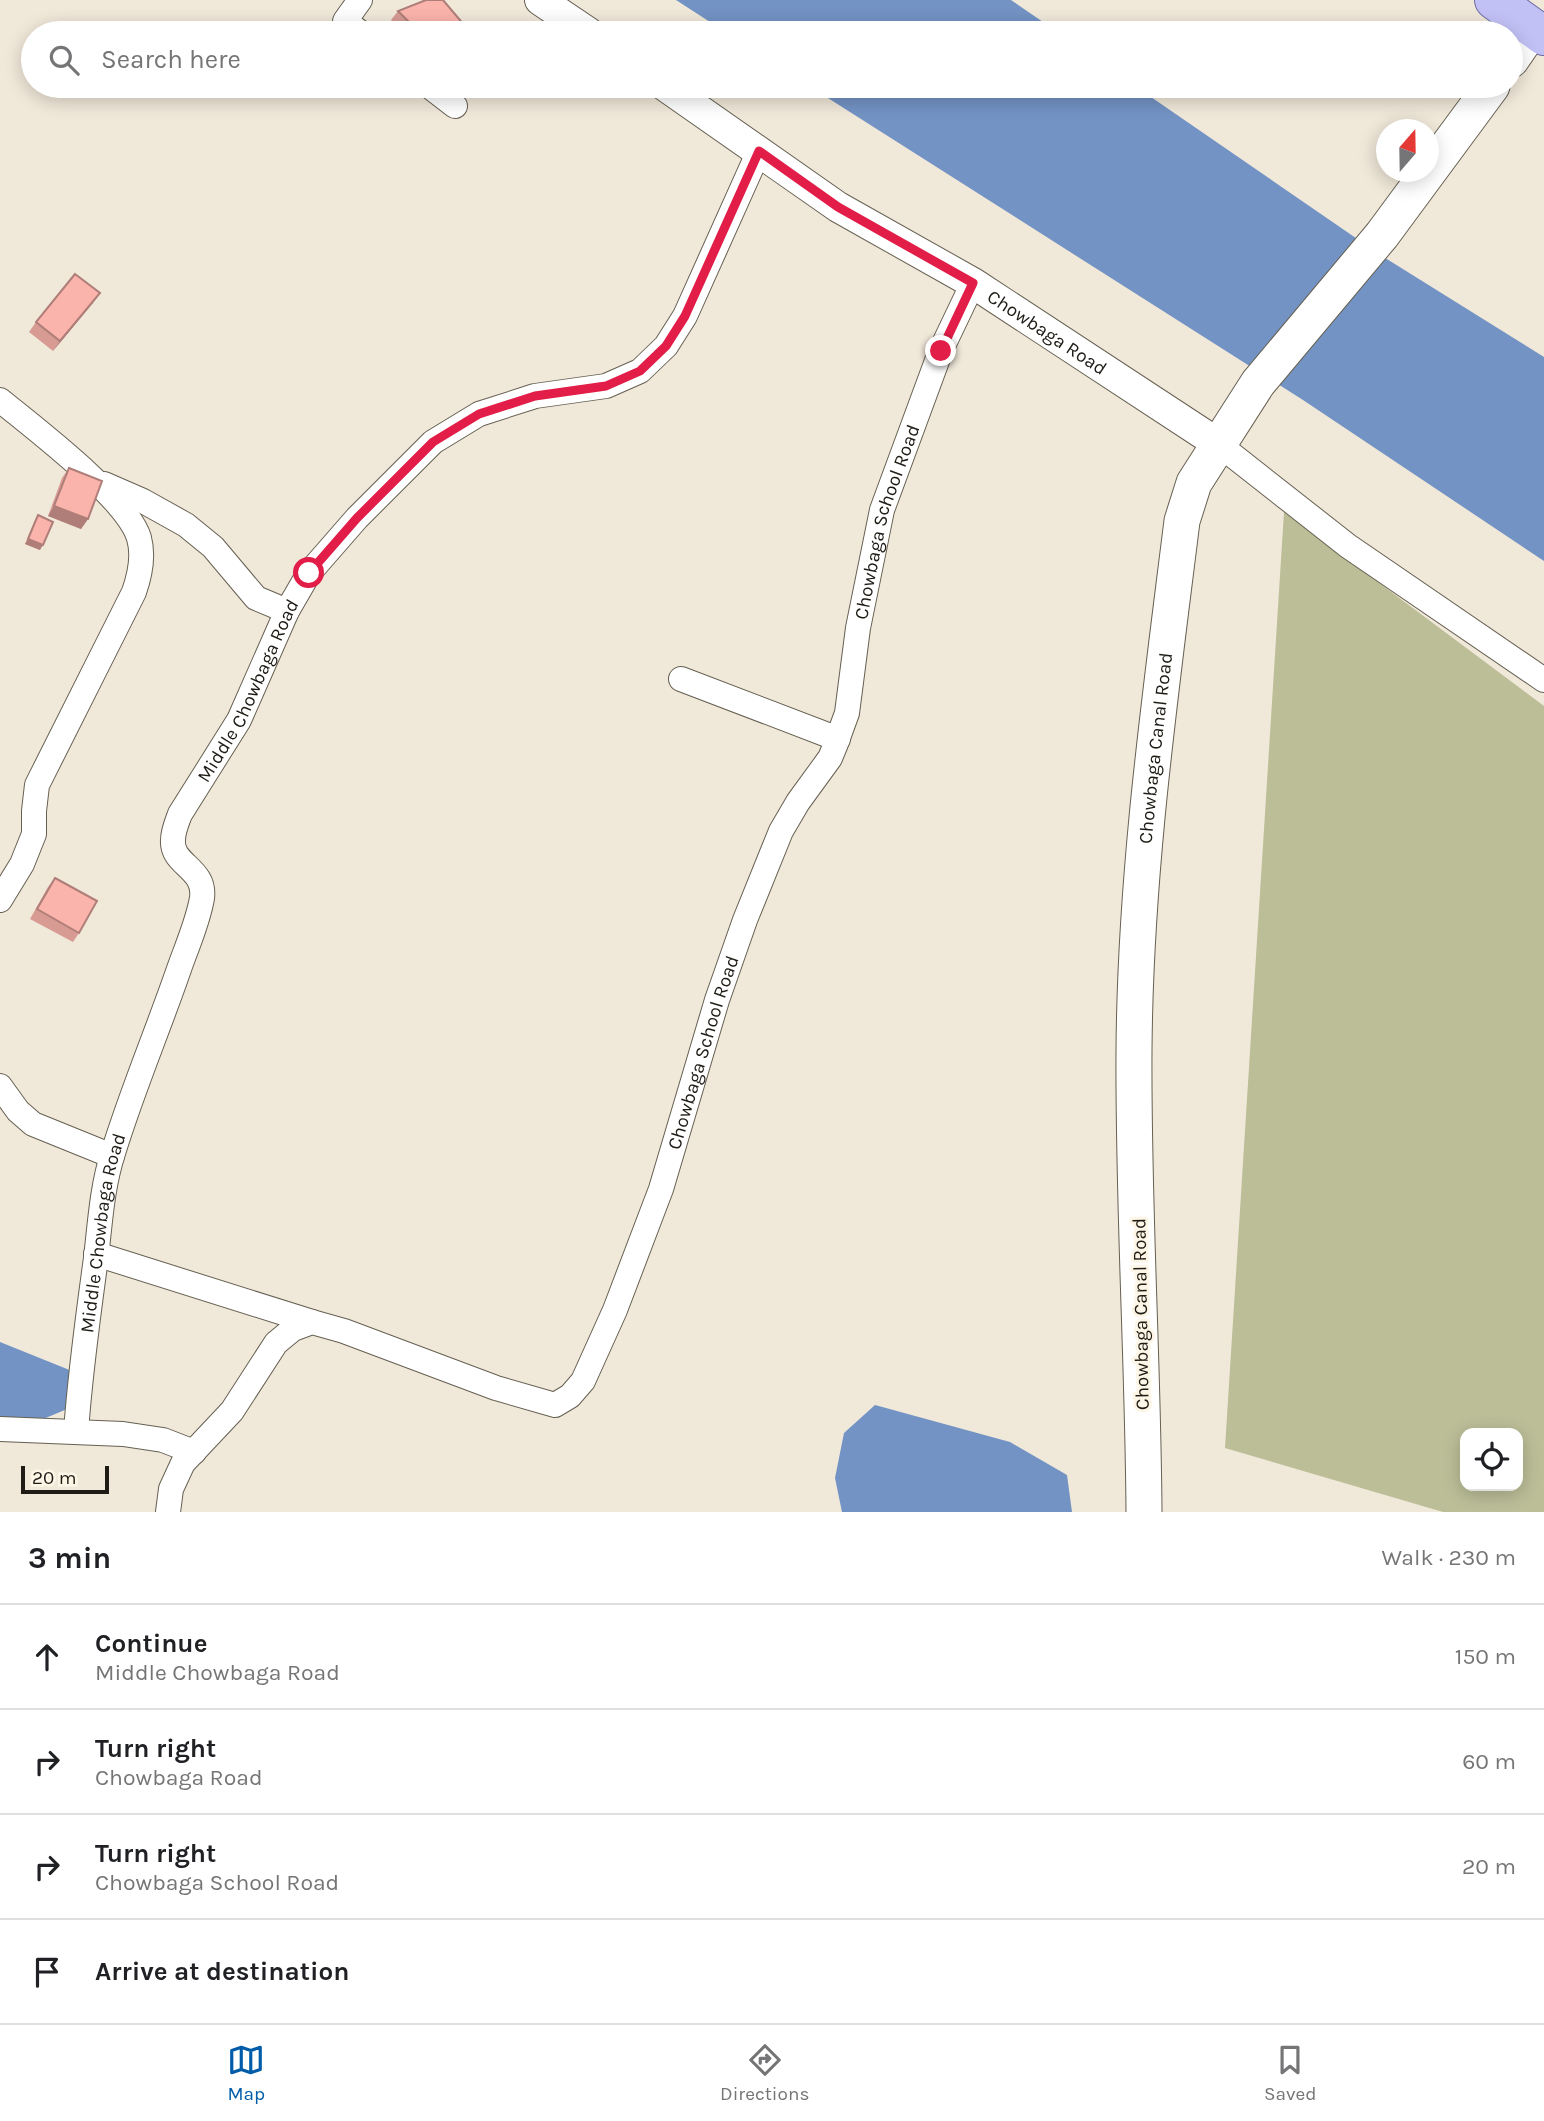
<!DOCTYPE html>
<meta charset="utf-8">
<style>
:root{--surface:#fff;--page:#f6f6f6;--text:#202124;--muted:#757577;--line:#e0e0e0;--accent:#005ca9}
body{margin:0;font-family:Karla,sans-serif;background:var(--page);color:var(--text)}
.controls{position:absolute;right:21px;bottom:21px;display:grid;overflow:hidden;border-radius:14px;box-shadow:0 4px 18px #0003}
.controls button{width:63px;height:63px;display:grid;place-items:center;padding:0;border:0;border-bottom:2px solid var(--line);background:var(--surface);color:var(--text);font:35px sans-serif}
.compass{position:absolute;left:1376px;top:119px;width:63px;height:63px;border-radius:50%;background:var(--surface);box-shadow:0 4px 18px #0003;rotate:20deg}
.scale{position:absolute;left:21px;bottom:18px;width:88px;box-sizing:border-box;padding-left:7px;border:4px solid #1f1c16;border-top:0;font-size:19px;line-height:24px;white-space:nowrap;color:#1f1c16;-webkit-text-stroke:5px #fdf6e6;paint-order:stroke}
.stop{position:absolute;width:21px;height:21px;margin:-16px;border:5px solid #e11d48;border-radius:50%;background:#fff}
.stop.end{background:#e11d48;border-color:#fff;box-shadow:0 2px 7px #0008}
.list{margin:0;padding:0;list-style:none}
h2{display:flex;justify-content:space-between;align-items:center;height:91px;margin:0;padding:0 28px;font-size:30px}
h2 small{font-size:23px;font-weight:400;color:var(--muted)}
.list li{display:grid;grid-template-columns:46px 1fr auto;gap:21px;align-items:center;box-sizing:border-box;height:105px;padding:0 28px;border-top:2px solid var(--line)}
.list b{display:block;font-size:26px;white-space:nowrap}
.list p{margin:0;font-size:23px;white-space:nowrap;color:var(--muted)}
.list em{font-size:23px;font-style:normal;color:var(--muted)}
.icon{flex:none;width:38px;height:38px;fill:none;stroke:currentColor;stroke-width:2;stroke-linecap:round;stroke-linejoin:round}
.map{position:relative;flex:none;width:1544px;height:1512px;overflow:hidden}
.search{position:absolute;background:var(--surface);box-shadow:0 4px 18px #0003;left:21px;right:21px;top:21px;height:77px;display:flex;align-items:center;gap:18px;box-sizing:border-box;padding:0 24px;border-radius:38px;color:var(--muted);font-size:26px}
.sheet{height:511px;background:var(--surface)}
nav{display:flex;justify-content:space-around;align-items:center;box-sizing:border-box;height:98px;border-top:2px solid var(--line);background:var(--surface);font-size:19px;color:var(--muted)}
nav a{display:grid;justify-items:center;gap:4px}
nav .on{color:var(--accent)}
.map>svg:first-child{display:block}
</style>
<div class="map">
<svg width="1544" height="1512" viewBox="0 0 1544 1512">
<rect width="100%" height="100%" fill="#f0e8d9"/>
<path fill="#bbbe97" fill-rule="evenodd" d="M1284 512 1544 706V1512H1443L1225 1448ZM1465 1433H1518V1486H1465Z"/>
<path fill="#7393c4" d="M676 0H1011L1059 33H727Z
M809 86H1135L1382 256 1544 357V561L1303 400Z
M0 1342 72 1371 79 1404 29 1425 0 1423Z
M875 1405 1010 1442 1067 1475 1072 1512H842L835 1478 844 1433Z"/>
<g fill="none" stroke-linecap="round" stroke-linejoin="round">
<defs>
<g id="minor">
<path d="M360 0 345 21 361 33"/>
<path d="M429 86 455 106"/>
<path d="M0 400C34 428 127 498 139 538 144 556 140 575 134 592L37 785 34 811V834L22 864 0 900"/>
<path d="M1217 443 1348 546 1544 680"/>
<path d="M104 484 143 501 186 525 213 547 256 598 287 611"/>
<path d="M681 679 838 739"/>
<path d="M0 1086 18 1111 33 1124 112 1156"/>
<path d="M96 1254 312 1322"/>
<path d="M0 1429 123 1434 163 1440 194 1452"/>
<path id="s1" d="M76 1432C80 1373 88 1316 96 1258 100 1223 102 1187 113 1153 132 1091 158 1030 179 969 187 946 198 922 202 898 206 868 171 865 173 840 173 831 177 822 180 814L239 720 287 611 309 573 357 518 433 442 479 414 535 396 606 386 640 371 666 346 685 316 759 151"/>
<path id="s2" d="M168 1512 171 1489 183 1463 232 1411 276 1343 293 1329 312 1322 344 1331 496 1388 555 1405 570 1396 583 1381 615 1310 661 1189 717 1000 745 920 781 831 798 802 830 758 835 746 847 713 858 628 882 510 941 350 973 283"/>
</g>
<g id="tertiary">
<path d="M540 0 589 33"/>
<path id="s3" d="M665 86 838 207 973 283 1217 443"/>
</g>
<g id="secondary">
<path d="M1511 60 1533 28"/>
<path id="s4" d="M1144 1512C1143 1359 1133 1205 1134 1052 1135 874 1160 698 1182 521L1194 483 1258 383 1382 235 1492 86"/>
</g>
<path id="primary" d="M1494 0 1544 36"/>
</defs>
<use href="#minor" stroke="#666052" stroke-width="26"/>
<use href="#tertiary" stroke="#666052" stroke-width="32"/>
<use href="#secondary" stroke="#666052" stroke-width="37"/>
<use href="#primary" stroke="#6d6da4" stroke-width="40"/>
<use href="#minor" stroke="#fff" stroke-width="24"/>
<use href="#tertiary" stroke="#fff" stroke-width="30"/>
<use href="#secondary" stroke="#fff" stroke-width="35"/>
<use href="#primary" stroke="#c1c1f6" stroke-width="38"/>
</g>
<path fill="#d79b94" d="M398 11 471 33H404L391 20Z
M100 293 53 351 29 332 36 322Z
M69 468 88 519 81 529 48 516 62 478Z
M38 515 40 550 25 544 35 520Z
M55 878 79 933 73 942 30 919 48 887Z"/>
<path fill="#af7e78" d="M100 293 93 303 53 351 60 341Z
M54 506 88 519 81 529 48 516Z
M28 539 43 545 40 550 25 544Z"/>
<path fill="#fab4ac" stroke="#af7e78" stroke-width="2" d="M426 0H443L471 33H420L398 11Z
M75 274 100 293 60 341 36 322Z
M69 468 102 481 88 519 54 506Z
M38 515 53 522 43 545 28 539Z
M55 878 97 901 79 933 37 909Z"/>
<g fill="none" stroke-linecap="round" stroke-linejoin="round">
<path stroke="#e11d48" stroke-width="9" d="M309 573 357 518 433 442 479 414 535 396 606 386 640 371 666 346 685 316 759 151 838 207 973 283 941 351"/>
</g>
<g text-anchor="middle" stroke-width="6" stroke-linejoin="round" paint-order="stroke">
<g font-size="19" fill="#1f1c16" stroke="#fdf6e6">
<text dy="7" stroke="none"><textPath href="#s3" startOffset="455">Chowbaga Road</textPath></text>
<text dy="7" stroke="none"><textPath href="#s2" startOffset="1458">Chowbaga School Road</textPath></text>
<text dy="7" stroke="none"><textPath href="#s1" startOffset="788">Middle Chowbaga Road</textPath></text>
<text dy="7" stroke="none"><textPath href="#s4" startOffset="765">Chowbaga Canal Road</textPath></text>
<text dy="7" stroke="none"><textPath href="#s2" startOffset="891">Chowbaga School Road</textPath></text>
<text dy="7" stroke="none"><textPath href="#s1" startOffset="201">Middle Chowbaga Road</textPath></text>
<text transform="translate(1140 1314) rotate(-91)" y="7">Chowbaga Canal Road</text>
</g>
</g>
</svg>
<div class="controls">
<button><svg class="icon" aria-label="locate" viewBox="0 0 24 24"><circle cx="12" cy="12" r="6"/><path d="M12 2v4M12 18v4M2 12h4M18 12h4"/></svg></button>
</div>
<svg class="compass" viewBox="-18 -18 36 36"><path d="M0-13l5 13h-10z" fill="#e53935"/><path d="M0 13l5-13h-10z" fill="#757577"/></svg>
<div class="scale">20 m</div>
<div class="stop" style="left:309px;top:573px"></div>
<div class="stop end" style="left:941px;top:351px"></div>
<div class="search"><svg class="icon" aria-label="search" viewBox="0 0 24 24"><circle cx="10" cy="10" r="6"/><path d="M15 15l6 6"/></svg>Search here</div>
</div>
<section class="sheet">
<h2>3 min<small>Walk · 230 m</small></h2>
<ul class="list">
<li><svg class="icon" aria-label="ahead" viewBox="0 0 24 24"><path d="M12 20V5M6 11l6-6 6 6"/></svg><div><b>Continue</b><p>Middle Chowbaga Road</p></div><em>150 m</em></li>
<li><svg class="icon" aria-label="right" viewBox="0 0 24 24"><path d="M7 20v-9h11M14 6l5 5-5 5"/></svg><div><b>Turn right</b><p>Chowbaga Road</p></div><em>60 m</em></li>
<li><svg class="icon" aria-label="right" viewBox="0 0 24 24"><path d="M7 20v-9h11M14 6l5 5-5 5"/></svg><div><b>Turn right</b><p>Chowbaga School Road</p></div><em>20 m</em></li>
<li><svg class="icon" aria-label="arrive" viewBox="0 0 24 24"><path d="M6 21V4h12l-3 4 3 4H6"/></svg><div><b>Arrive at destination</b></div></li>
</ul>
</section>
<nav>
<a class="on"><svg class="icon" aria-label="map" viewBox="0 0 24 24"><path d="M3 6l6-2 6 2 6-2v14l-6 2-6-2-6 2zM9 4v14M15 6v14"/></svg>Map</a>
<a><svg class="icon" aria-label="directions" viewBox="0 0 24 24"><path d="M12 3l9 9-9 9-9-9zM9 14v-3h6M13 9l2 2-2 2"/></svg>Directions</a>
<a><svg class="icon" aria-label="saved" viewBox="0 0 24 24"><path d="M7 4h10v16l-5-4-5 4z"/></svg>Saved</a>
</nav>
